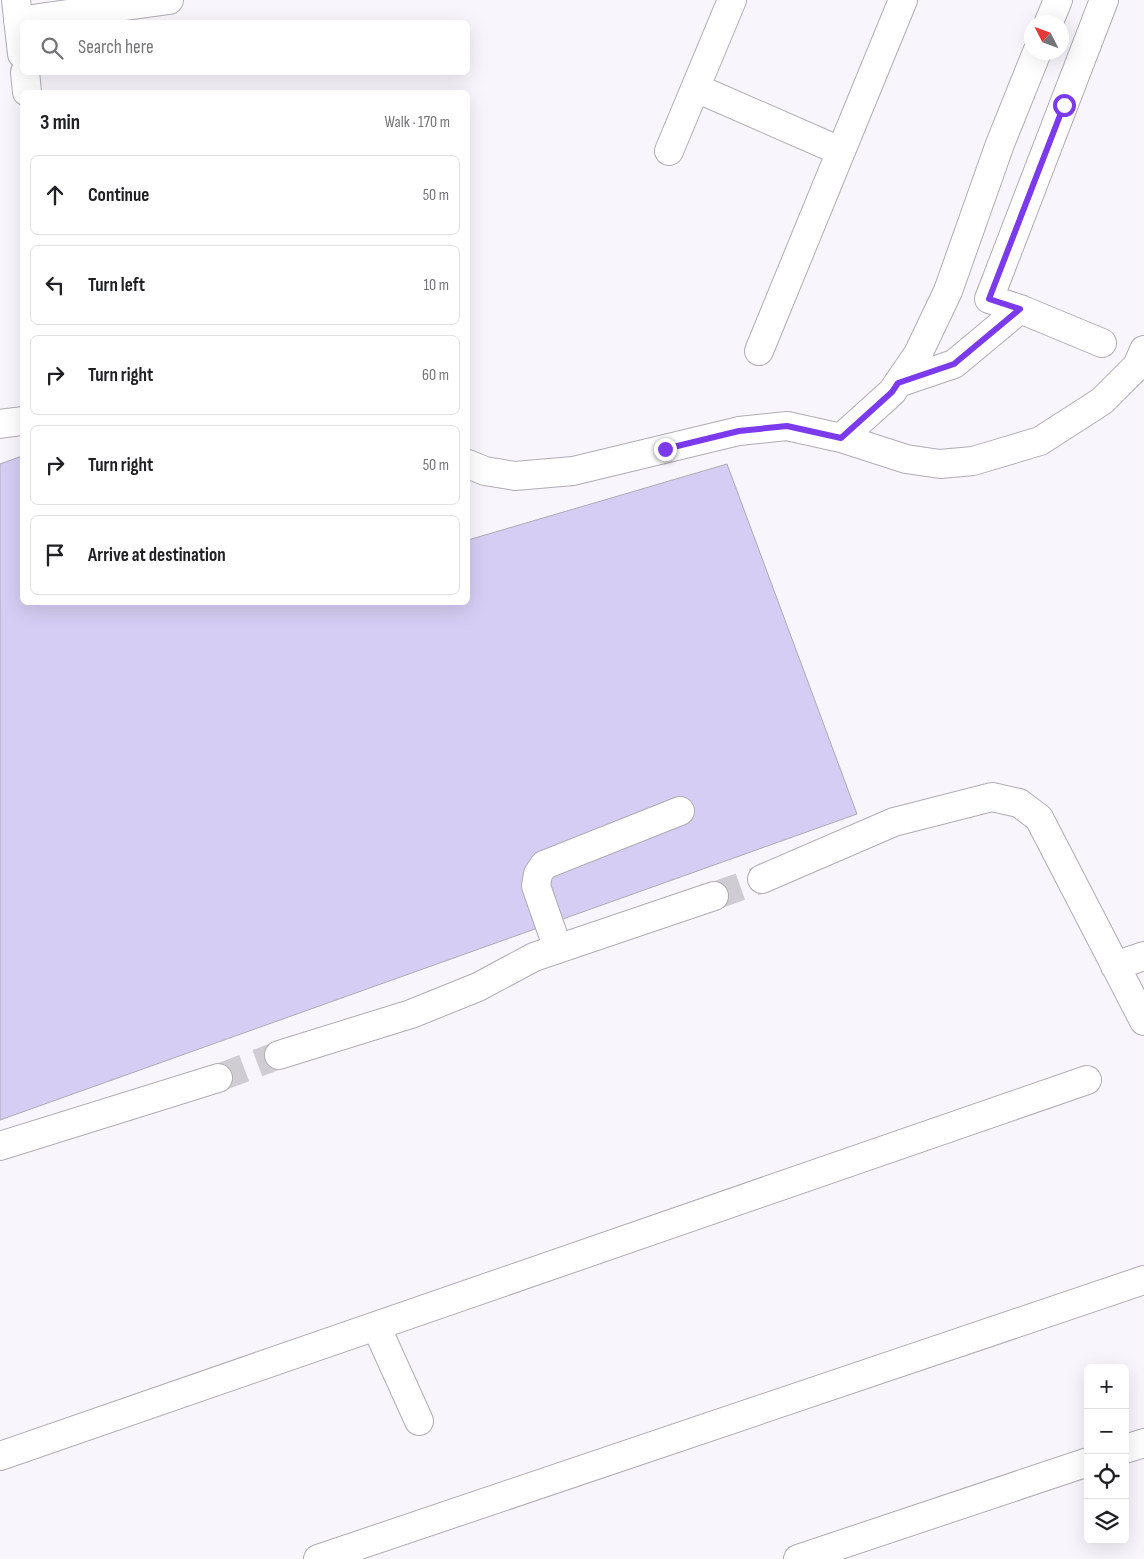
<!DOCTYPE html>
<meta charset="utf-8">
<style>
:root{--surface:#fff;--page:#f2f2f2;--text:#202124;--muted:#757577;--line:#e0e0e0}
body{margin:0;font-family:"Sofia Sans Condensed",sans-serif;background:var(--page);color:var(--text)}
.controls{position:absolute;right:15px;bottom:15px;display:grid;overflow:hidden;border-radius:8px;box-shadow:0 5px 20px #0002}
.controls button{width:45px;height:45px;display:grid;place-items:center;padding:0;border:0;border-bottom:1px solid var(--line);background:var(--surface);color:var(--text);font:25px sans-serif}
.compass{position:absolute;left:1024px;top:15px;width:45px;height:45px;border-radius:50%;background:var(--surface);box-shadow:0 5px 20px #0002;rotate:312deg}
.stop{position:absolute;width:15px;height:15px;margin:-11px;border:4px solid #7c3aed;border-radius:50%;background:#fff}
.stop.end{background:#7c3aed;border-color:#fff;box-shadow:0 1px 5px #0008}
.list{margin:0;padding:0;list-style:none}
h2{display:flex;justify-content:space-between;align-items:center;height:65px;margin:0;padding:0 20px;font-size:21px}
h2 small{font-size:16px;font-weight:400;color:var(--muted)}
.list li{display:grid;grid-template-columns:32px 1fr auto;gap:15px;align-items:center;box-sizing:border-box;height:80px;margin:0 10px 10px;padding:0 10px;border:1px solid var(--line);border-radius:8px}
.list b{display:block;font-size:19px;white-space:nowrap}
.list em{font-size:16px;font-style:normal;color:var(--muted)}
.icon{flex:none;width:28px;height:28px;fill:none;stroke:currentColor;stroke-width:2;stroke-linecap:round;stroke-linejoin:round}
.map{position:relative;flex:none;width:1144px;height:1559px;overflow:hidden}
.search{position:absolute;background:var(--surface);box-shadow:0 5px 20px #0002;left:20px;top:20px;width:450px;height:55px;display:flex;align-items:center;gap:12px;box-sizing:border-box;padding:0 18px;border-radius:8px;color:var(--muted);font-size:19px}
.panel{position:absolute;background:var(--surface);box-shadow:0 5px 20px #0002;left:20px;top:90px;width:450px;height:515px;border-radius:8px}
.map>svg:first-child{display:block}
</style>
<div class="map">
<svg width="1144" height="1559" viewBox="0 0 1144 1559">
<rect width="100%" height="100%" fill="#f9f5fd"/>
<path fill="#d5cdf3" stroke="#acabb3" d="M22 456V602H468V540L727 464 857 814 0 1120V464Z"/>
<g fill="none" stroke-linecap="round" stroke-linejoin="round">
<path stroke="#cfccd3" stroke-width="28" stroke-dasharray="28 14" stroke-linecap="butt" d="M714 896 762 879
M218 1078 279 1055"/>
<defs>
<path id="minor" d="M16 0 22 54
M18 21 169 0
M1049 22 1058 0
M25 72 27 92
M696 88 840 151
M669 151 732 0
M1102 343 1020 309 989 299 1104 0
M759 351 903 0
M898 383 954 364 1020 309
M0 424 22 421
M841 438 892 392 918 354 948 291 1000 144 1037 52
M468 464 485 471 515 476 573 471 739 431 787 426 841 438 906 459 940 464 973 461 1040 441 1102 401 1137 366 1144 350
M762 879 894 822 992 797 1019 803 1039 818 1144 1021
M558 949 536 886 538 874 544 865 680 811
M1115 966 1144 956
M279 1055 411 1014 478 987 534 957 714 896
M0 1146 218 1078
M376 1326 419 1421
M1125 1449 1144 1443
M0 1456 1087 1080
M318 1559 1144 1280
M798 1559 1088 1462"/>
</defs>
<use href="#minor" stroke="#afacb3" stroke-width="30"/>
<use href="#minor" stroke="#fff" stroke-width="28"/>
</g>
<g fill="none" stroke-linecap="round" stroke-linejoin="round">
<path stroke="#7c3aed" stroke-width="6" d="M665 449 739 431 787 426 841 438 892 392 898 383 954 364 1020 309 989 299 1064 105"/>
</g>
</svg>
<div class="controls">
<button>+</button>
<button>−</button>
<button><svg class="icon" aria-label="locate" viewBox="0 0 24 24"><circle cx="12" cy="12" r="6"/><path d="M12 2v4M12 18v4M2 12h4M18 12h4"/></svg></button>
<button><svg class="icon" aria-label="layers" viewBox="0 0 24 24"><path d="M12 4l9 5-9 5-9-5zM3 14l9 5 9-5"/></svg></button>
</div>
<svg class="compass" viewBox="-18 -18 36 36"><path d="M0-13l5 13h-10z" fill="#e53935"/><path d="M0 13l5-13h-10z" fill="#757577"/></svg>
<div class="stop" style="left:1064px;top:105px"></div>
<div class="stop end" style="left:665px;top:449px"></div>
<div class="search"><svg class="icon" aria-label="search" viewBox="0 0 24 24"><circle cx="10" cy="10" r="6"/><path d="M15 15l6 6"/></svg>Search here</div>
<section class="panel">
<h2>3 min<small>Walk · 170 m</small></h2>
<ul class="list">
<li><svg class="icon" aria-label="ahead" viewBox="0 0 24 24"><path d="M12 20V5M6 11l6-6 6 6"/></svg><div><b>Continue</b></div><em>50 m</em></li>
<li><svg class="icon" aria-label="left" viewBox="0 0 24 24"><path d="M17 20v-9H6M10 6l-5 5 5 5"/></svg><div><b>Turn left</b></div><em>10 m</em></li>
<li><svg class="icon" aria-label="right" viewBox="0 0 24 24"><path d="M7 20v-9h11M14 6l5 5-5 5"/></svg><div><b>Turn right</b></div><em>60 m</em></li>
<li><svg class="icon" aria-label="right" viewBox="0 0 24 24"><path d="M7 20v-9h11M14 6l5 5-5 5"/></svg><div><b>Turn right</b></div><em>50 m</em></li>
<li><svg class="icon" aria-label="arrive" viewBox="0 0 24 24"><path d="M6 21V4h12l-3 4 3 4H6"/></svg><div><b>Arrive at destination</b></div></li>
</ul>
</section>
</div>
